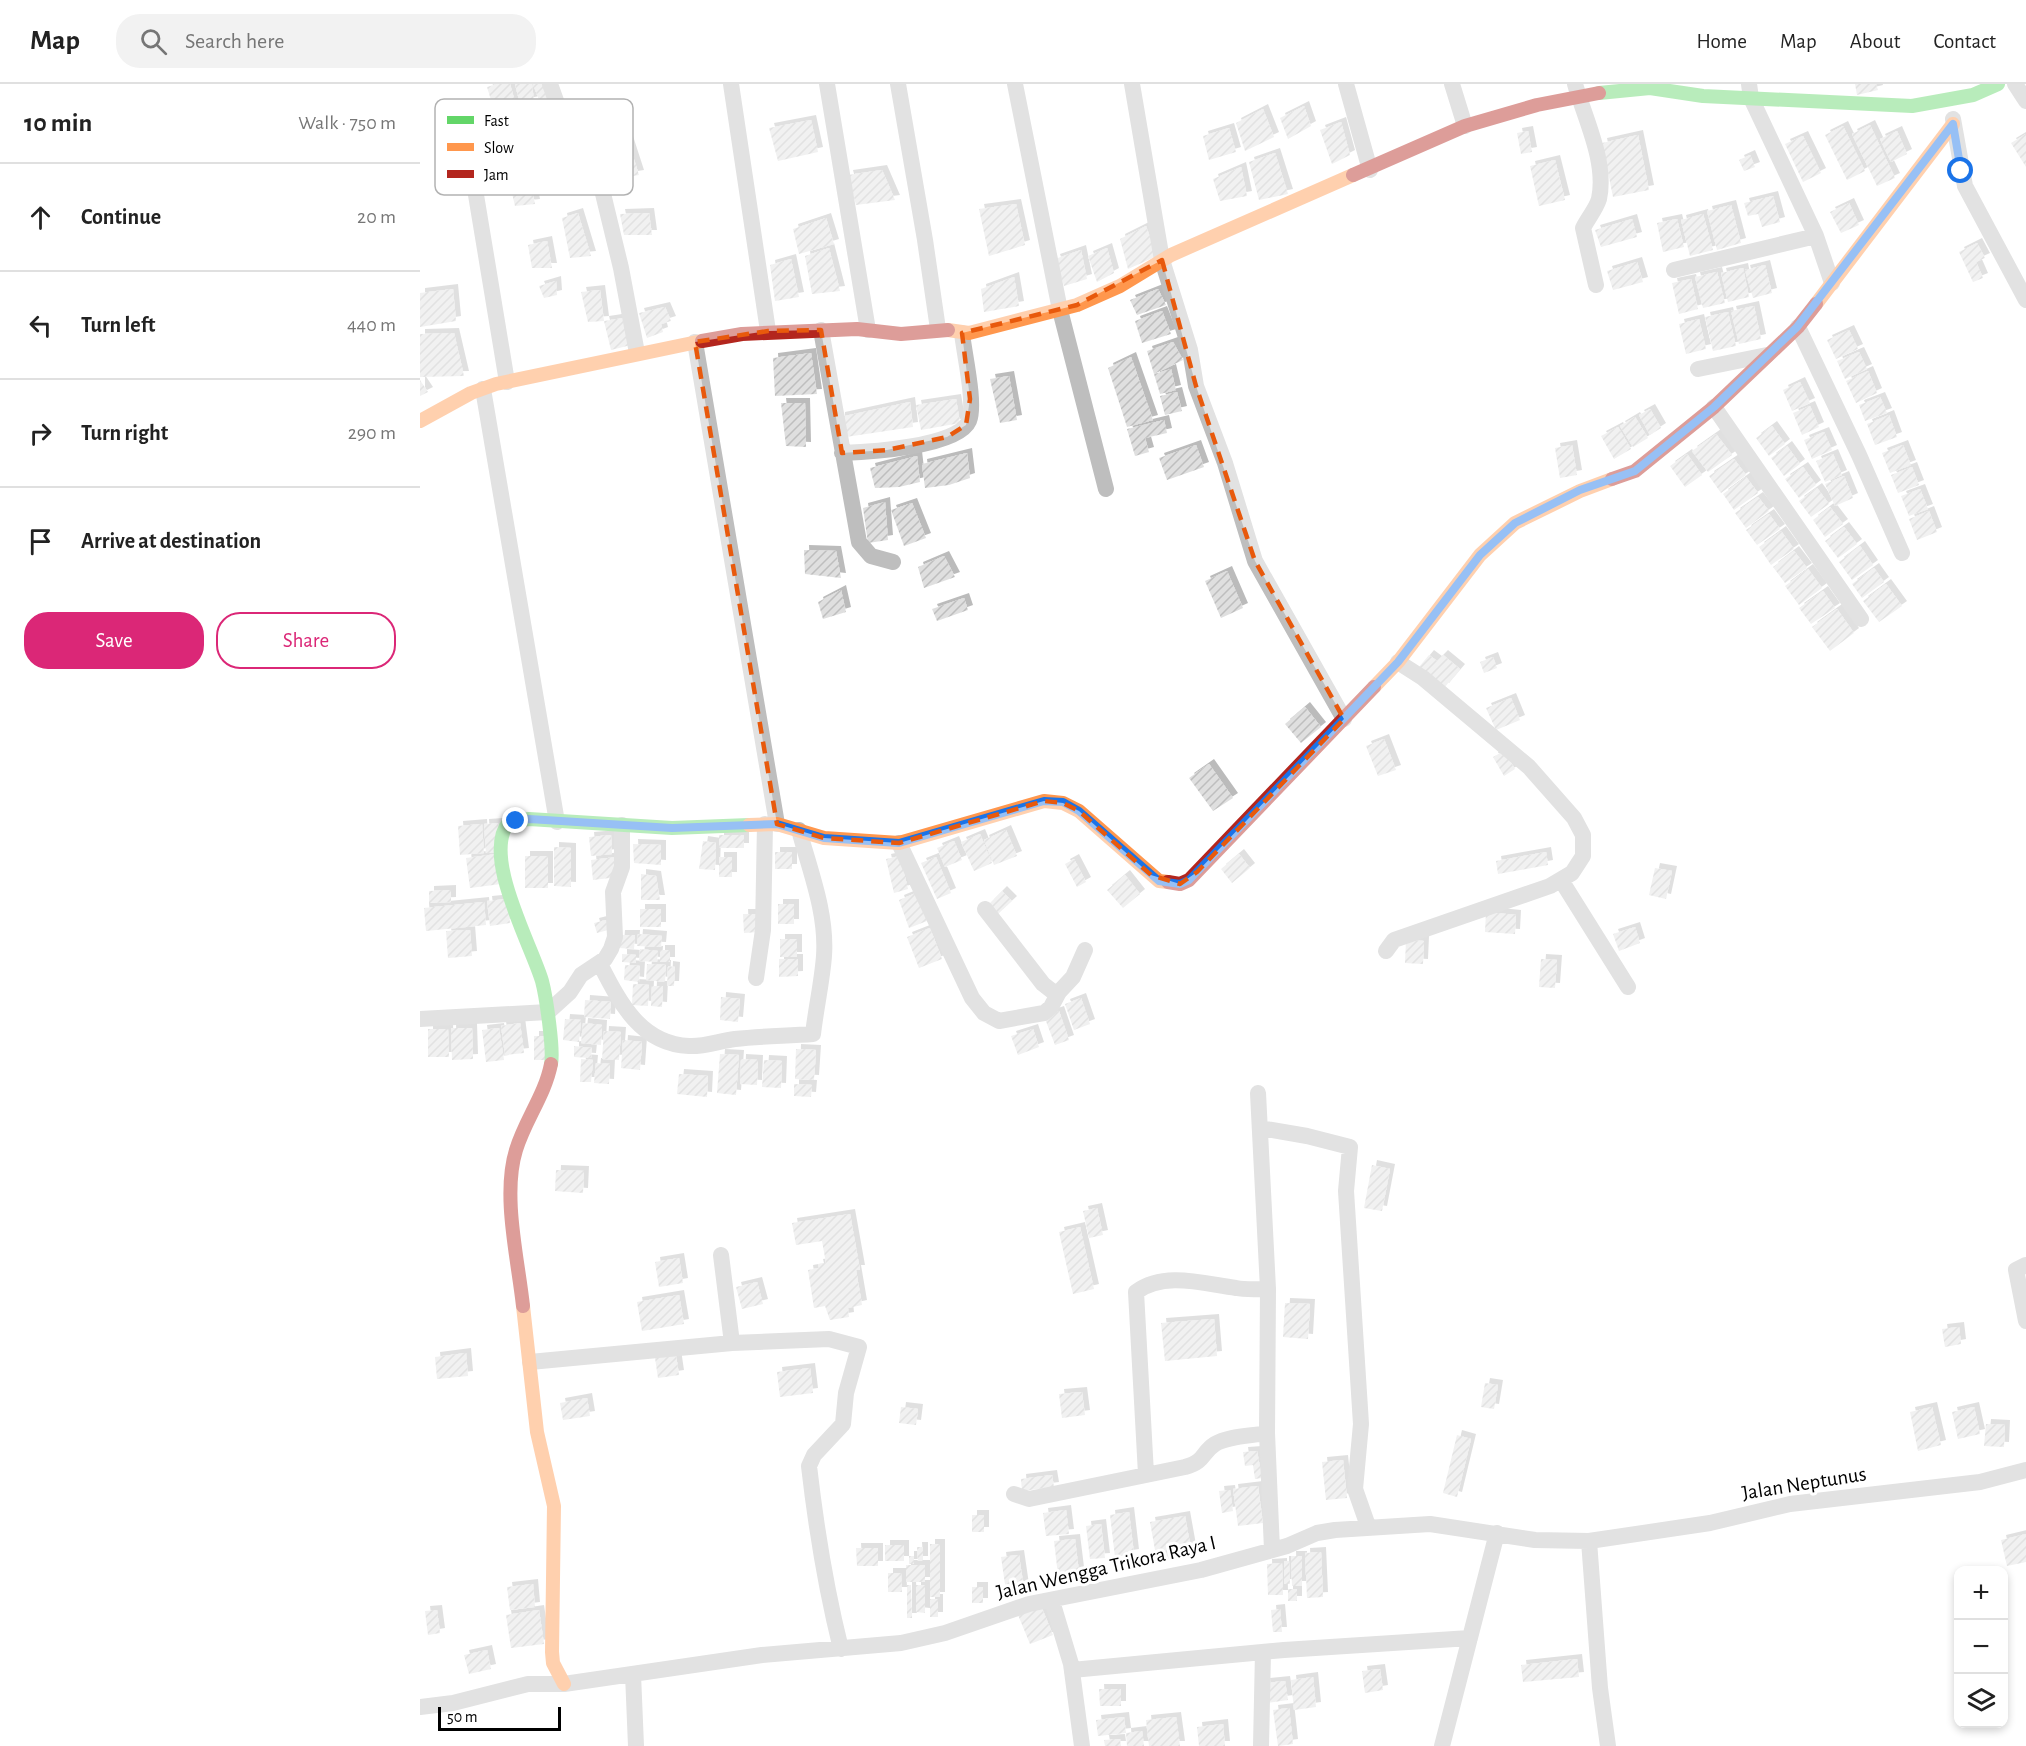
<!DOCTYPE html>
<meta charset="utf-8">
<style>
:root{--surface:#fff;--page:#f2f2f2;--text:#222;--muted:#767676;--line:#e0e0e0;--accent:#db2777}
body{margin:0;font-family:"Alegreya Sans",sans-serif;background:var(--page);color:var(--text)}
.controls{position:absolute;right:18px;bottom:18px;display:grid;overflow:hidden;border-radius:12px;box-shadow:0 3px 9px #0003}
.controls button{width:54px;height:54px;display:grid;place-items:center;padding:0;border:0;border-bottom:2px solid var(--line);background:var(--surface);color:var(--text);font:30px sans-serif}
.scale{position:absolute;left:18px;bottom:15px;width:123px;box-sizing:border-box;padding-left:6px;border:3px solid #000;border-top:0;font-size:16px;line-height:21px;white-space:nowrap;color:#000;-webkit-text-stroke:4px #fff;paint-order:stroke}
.stop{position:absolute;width:18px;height:18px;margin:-14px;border:4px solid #1a73e8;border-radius:50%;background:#fff}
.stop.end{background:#1a73e8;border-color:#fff;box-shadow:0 2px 6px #0008}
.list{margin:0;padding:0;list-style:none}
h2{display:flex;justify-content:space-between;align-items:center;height:78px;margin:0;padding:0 24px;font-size:26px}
h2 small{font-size:20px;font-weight:400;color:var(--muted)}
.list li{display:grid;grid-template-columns:39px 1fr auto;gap:18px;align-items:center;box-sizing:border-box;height:108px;padding:0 24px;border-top:2px solid var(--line)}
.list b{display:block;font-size:22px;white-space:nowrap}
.list em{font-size:20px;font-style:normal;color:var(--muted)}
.actions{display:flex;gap:12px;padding:18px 24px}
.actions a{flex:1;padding:14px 0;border:2px solid var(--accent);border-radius:24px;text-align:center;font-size:21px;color:var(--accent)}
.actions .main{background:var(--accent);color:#fff}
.icon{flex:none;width:33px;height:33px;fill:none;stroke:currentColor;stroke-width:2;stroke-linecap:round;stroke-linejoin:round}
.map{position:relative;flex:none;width:1606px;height:1662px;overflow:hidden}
header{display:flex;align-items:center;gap:36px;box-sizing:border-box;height:84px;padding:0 30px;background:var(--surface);border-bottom:2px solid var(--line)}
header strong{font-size:28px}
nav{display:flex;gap:33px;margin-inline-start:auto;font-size:21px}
.search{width:420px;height:54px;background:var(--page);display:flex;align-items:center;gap:15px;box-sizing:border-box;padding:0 21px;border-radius:24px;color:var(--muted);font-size:22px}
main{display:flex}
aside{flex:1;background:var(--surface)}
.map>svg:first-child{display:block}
</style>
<header>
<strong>Map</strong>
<div class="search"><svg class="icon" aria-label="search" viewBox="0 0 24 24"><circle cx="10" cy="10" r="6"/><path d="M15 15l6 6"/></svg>Search here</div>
<nav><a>Home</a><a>Map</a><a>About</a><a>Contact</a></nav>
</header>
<main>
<aside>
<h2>10 min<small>Walk · 750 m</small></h2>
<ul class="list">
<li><svg class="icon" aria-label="ahead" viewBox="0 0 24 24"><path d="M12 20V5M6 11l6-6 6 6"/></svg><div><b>Continue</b></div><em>20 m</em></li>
<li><svg class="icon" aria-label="left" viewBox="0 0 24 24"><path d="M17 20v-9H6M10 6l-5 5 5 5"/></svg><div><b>Turn left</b></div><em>440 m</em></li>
<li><svg class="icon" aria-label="right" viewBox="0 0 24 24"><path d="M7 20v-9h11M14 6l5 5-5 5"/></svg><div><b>Turn right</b></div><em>290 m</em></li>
<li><svg class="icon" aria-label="arrive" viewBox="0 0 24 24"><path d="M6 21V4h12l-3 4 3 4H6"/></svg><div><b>Arrive at destination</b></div></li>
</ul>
<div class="actions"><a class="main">Save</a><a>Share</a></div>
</aside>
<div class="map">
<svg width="1606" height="1662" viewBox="0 0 1606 1662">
<defs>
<pattern id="building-hatch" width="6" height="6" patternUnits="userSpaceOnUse" patternTransform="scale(1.5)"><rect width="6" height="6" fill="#dfdfdf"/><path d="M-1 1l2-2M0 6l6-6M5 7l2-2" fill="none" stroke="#bebebe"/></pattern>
<filter id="shadow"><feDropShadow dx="5" dy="-5" stdDeviation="0" flood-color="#0004"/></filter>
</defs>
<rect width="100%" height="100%" fill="#fff"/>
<path fill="url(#building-hatch)" filter="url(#shadow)" d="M77 0H90L97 25 75 29 67 3Z
M95 0H112L114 17 100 20Z
M113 0H129L133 25 123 27Z
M1435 0H1456L1458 6 1437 11Z
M884 22 891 42 868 55 860 34Z
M843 25 854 53 825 67 816 39Z
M391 36 398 68 358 77 349 44Z
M921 38 930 71 912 80 900 46Z
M1450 41 1475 94 1457 102 1432 50Z
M1423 42 1445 87 1427 96 1405 51Z
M809 44 816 68 789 76 783 52Z
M1108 47 1112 68 1101 70 1097 49Z
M1477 47 1487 70 1471 78 1460 55Z
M1606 50V83L1591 59Z
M1218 51 1229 106 1193 113 1182 59Z
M1383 52 1401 89 1383 98 1365 60Z
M208 57 219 91 194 95 189 63Z
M855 69 868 110 839 116 829 78Z
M1330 71 1335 83 1324 87 1319 76Z
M1135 76 1145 116 1119 122 1110 82Z
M821 83 827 112 800 117 793 95Z
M108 86 115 120 95 122 87 88Z
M462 86 475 116 436 121 428 91Z
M1353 112 1360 138 1342 143 1338 130 1328 132 1324 119Z
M1429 119 1439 141 1421 149 1410 128Z
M596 120 605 161 569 172 559 125Z
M1311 121 1321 159 1297 166 1287 127Z
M158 129 171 172 150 174 142 134Z
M229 129 232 151H204L200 130Z
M1283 130 1293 166 1270 172 1261 136Z
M406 134 414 160 379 170 373 145Z
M1212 135 1217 153 1181 163 1175 146Z
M1257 135 1264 163 1243 168 1237 139Z
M726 142 737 172 708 185 700 155Z
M127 157 132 184H112L108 161Z
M1557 159 1565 174 1556 178 1563 194 1553 198 1539 168Z
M409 164 420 207 392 210 385 172Z
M687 164 694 189 677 198 668 172Z
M661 166 667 195 644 202 635 175Z
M371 175 379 213 355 217 350 181Z
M1217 178 1223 198 1193 206 1187 187Z
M1345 181 1352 209 1333 214 1325 186Z
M1323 184 1329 213 1308 218 1301 189Z
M1297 188 1305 219 1283 224 1275 193Z
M594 193 599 222 564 228 561 205Z
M1271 195 1278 225 1259 230 1252 199Z
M136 197 137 211 124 214 119 202Z
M33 205 36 237 0 243V209Z
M738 205 746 221 717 231 710 216Z
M180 206 184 237 168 238 161 208Z
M1334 222 1341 255 1319 260 1311 227Z
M245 223 251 237 241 240 243 248 227 254 219 229Z
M742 227 751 250 722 259 715 237Z
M1308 228 1316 262 1293 267 1285 233Z
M210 233 215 260 191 266 184 237Z
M1279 235 1286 265 1266 270 1259 240Z
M1429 246 1438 265 1416 275 1407 256Z
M34 249 44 292 0 293V250Z
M753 258 763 276 734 290 727 267Z
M1439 268 1447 285 1425 295 1417 277Z
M391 269 397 310 355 312 353 274Z
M711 273 733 336 707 343 688 284Z
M751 285 756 306 740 310 734 290Z
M1448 287 1457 309 1436 319 1426 297Z
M589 292 597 336 580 339 570 295Z
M0 296 8 308 0 312Z
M1380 298 1390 319 1372 327 1363 306Z
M757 308 762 327 745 331 740 312Z
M1460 313 1467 329 1445 337 1439 321Z
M536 315 540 339 501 346 496 321Z
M490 318 493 343 419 354 420 333Z
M361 319H385L386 363 366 362Z
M1390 322 1399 343 1382 351 1373 329Z
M1230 325 1241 344 1230 351 1219 331Z
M1469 331 1477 353 1455 361 1447 340Z
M1215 333 1228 354 1213 363 1200 342Z
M744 336 747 349 725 354 729 368 715 372 707 345Z
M1352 342 1365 360 1349 372 1336 354Z
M1198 343 1211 365 1194 375 1181 352Z
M1404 348 1412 366 1392 375 1384 356Z
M1296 350 1312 371 1288 388 1272 367Z
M776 361 784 383 747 396 739 374Z
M1152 361 1157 391 1140 394 1135 364Z
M1483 361 1491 381 1470 389 1462 369Z
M1367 362 1380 380 1364 392 1351 374Z
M547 369 550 394 529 401 505 404 502 380Z
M1267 370 1282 391 1265 403 1250 382Z
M1413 370 1422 391 1405 398 1396 377Z
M497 372 500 398 479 403 455 404 450 384Z
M1314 375 1326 391 1301 409 1289 392Z
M1383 383 1396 401 1379 414 1365 395Z
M1492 383 1499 401 1478 409 1471 391Z
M1424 392 1433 414 1415 422 1405 400Z
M1326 393 1338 409 1314 426 1303 410Z
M1397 404 1409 420 1391 433 1379 417Z
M1500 405 1508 425 1489 432 1481 412Z
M1338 413 1349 427 1326 444 1315 429Z
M465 418 468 456 448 459 443 424Z
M492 419 506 454 484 462 471 426Z
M1410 423 1423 440 1405 453 1393 436Z
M1509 427 1517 448 1497 456 1489 435Z
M1349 430 1360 445 1337 461 1326 446Z
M1424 443 1437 460 1418 474 1405 457Z
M1361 447 1374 465 1351 481 1339 463Z
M1440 462 1453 481 1432 496 1419 478Z
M384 466 416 467 421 494 385 490Z
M1374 467 1387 484 1365 499 1353 483Z
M524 472 535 493 504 504 498 483Z
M1454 484 1464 498 1442 514 1432 500Z
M1388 485 1402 504 1379 521 1365 502Z
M807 487 823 524 801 534 785 497Z
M1466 500 1482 522 1459 538 1443 517Z
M421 506 426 528 403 535 398 518Z
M1403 507 1415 524 1391 540 1379 524Z
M544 514 548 526 517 537 512 525Z
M1417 525 1434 549 1410 567 1392 543Z
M1009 571 1017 577 1023 571 1040 585 1024 604 999 583Z
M1073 573 1077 584 1064 589 1060 578Z
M1091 614 1100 636 1076 646 1066 624Z
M885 623 901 643 881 659 865 640Z
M964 655 976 686 958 692 946 662Z
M1084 667 1095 685 1084 692 1073 673Z
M789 680 813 714 793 727 769 694Z
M78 739 81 768 66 769 64 740Z
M62 740 64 769 40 771 38 742Z
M586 746 597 772 574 781 564 756Z
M560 750 572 779 554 787 541 758Z
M191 751 192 770 171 772 169 753Z
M299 751H324V764H299Z
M283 757 296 759 295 786 279 785Z
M534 757 542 776 525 783 517 764Z
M213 760 241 761V781L214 779Z
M134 763 151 764V803L134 802Z
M355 768H372V785H355Z
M1126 768 1128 781 1078 790 1076 777Z
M77 770 81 800 50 804 46 774Z
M819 770 830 784 812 799 801 785Z
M105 772H128V804H105Z
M480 772 488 805 474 809 466 775Z
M196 773 198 793 173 796 171 776Z
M299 773H312V793H299Z
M516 773 531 809 517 815 501 779Z
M654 775 666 798 657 803 645 780Z
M1235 784 1252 787 1246 815 1229 811Z
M221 790 236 792 240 816H221Z
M705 791 720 810 703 824 687 806Z
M31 806V818L9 819V807Z
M582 807 592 817 578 830 569 820Z
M496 809 507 837 489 844 479 816Z
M87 815 90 839 70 842 67 817Z
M64 818 66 841 6 847 4 824Z
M358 820H374V840H358Z
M220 825H241V843H220Z
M1066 828 1096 831 1095 850 1065 848Z
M323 830H339V848L324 849Z
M186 836 188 846 177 849 174 839Z
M1215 843 1220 859 1199 867 1193 850Z
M510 844 522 875 499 884 487 853Z
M50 846 52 872 28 874 26 847Z
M218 850 242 852 241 863 217 862Z
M200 851H215L214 865 199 864Z
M360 855H377V873H360Z
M986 856 1004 857 1003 880 985 879Z
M220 865 238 867 237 878 219 877Z
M240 866H250V878H240Z
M202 870 216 871V879L202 878Z
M359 875H378V892L359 893Z
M1121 875 1137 876 1135 904 1119 903Z
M227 880 246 881 245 898 226 896Z
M205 881 220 882 219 898 204 896Z
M248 882 255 883 254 902H247Z
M213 900 229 901 228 922 212 921Z
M232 902H243L242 923 231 922Z
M301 913 320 915 318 938 300 936Z
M661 914 670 940 654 946 645 920Z
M165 916 191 918 190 935 164 933Z
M639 927 649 956 635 961 624 932Z
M145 935 161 936 159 958 143 956Z
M100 939 104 969 85 971 81 942Z
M163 939 182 941 181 961 161 959Z
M31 944H52L53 975 32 976Z
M79 944 84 976 66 978 62 946Z
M8 945H28L29 973H8Z
M613 945 619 963 598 971 591 952Z
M184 947 201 948 199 976 182 975Z
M114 952H127L128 976H114Z
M203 956 222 958 220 986 201 984Z
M154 962 172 964 171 974 154 973Z
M376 965 396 966 394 996 375 995Z
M300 970 319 971 316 1011 297 1009Z
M161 975 173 976 171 998H160Z
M321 975 338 976 337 1001 320 1000Z
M344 976 362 977 361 1004 342 1003Z
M176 979 190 980 189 1000 174 999Z
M259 990 288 992 287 1013 257 1010Z
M374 1000 392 1001 391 1013 374 1012Z
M952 1081 970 1085 962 1127 944 1124Z
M136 1086 164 1087 163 1109 135 1107Z
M677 1124 683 1151 669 1154 663 1127Z
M430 1130 440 1186H436L442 1221 428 1224 429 1233 410 1236 405 1222 394 1224 388 1186 399 1184 398 1180 406 1179 402 1157 376 1161 372 1139Z
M660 1143 674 1205 653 1210 639 1148Z
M259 1174 263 1199 239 1203 235 1178Z
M337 1198 343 1220 322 1225 316 1203Z
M259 1211 264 1240 222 1247 217 1218Z
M865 1219 890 1220 888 1255 863 1253Z
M794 1235 797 1272 745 1277 741 1239Z
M1539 1243 1541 1260 1525 1263 1522 1245Z
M46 1269 48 1292 17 1295 15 1273Z
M256 1271 259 1291 238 1294 235 1274Z
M390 1284 393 1309 360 1313 357 1288Z
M1065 1299 1078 1301 1074 1325 1061 1323Z
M662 1308 665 1331 642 1334 639 1310Z
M167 1314 170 1332 143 1336 140 1319Z
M481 1323 498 1325 496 1341 479 1339Z
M1512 1323 1521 1361 1498 1367 1490 1328Z
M1554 1323 1560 1350 1538 1355 1532 1328Z
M1566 1340 1585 1341 1584 1363 1564 1362Z
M1037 1351 1051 1355 1037 1413 1023 1409Z
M837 1367 842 1394 835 1395 833 1381 825 1382 823 1368Z
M923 1376 927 1414 906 1416 902 1378Z
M632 1391 634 1403 602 1407 601 1395Z
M838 1402 843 1439 818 1442 813 1405Z
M810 1406 813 1427 802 1429 799 1407Z
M646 1426 649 1450 626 1452 623 1429Z
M709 1428 714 1470 695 1473 690 1431Z
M552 1431H564V1448H552Z
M765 1432 772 1471 737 1477 730 1438Z
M681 1440 685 1474 670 1475 666 1442Z
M1606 1450V1478L1587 1482 1581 1456Z
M655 1455 659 1488 638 1491 634 1457Z
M510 1460H520V1513H510Z
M465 1461H484V1477H465Z
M497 1463H503V1477H498Z
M436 1464H458V1482H437Z
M901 1468 903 1513 887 1514 885 1469Z
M599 1471 604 1505 586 1507 581 1473Z
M489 1472H494V1480H489Z
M871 1472H882V1502H872Z
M864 1477H869L870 1500H864Z
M862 1479 863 1511H848L847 1480Z
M486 1481H505V1498H486Z
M468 1489H481L482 1508H468Z
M113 1500 115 1523 90 1526 87 1503Z
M487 1501H491L492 1534H487Z
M496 1501H505V1529L496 1528Z
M552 1503H563V1519H552Z
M868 1505H877V1517H868Z
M510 1515H518V1533H510Z
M621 1522 633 1551 610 1560 598 1531Z
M860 1525 862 1548H853L851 1526Z
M17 1526 20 1549 8 1551 5 1527Z
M119 1526 124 1560 91 1564 86 1531Z
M67 1566 71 1585 49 1590 44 1571Z
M1157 1575 1159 1593 1103 1598 1101 1581Z
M960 1585 963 1606 945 1609 942 1587Z
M893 1593 896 1623 874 1626 871 1596Z
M865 1597 868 1616 847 1619 845 1599Z
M679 1605H701V1622H680Z
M869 1624 873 1660 858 1662 853 1626Z
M704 1633 706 1649 678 1652 676 1636Z
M756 1633 760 1662H729L726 1636Z
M803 1640 805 1662H779L777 1643Z
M722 1647 724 1662H707L706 1649Z
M700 1655 701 1662H685L684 1656Z"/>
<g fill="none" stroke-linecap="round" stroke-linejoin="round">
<path stroke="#bebebe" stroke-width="16" d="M130 0 144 39 167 50 170 56 201 184 217 269
M311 0 348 247
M407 0 448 246
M478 0 505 156 518 245
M595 0 640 226 686 405
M712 0 742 176 770 266 776 302 805 379 835 477 924 635
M926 0 950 86
M1032 0 1045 42
M1155 0C1165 35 1187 78 1179 115 1176 125 1168 134 1163 144L1176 201
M1329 0 1331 14 1396 152 1412 199
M1595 0 1606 17
M1533 35 1545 102 1606 216
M56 111 87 298
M1254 186 1396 152
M1378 243 1439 371 1482 469
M401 246 439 458 451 472 473 478
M275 258 357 740
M1278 285 1347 271
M63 305 137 738
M1294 323 1441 535
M422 369C448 368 538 363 549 337 556 320 544 269 542 249
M479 759 552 914 564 929 579 937 624 929 631 923 639 908
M1141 796 1208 903
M565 825 623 900 632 907 639 908 653 893 665 866
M966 867 974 856 1130 802 1152 789 1163 772V751L1154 734 1109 683 1003 594 978 578
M180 880C199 917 220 960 269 962 284 963 299 957 315 955 340 952 367 952 393 950 396 924 402 898 404 872 407 829 390 787 379 746
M336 894 343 846 345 740
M0 935 128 928 150 908 161 891 185 875 191 865 195 853 193 808 202 783V741
M838 1009 848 1205 847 1349 852 1466
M840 1044 887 1052 930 1063 926 1107 941 1340 935 1405 948 1442
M301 1171 312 1259 409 1255 439 1263 426 1309 423 1340 394 1371 389 1382C396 1443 406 1505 421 1565
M1606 1181 1596 1186 1606 1237
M110 1278 312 1259
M726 1390 716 1208C745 1187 784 1200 816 1204 826 1206 838 1205 848 1205
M594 1410 609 1415 765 1383C786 1377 781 1369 795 1360 808 1352 831 1352 847 1349
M1169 1457 1180 1604 1188 1662
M632 1517 651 1580 662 1662
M652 1586 864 1566 1050 1554
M213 1590 216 1662
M0 1623 33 1619 108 1600H144L342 1571 481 1559 525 1549 609 1520 781 1486 867 1462 897 1449 915 1446 1010 1440 1115 1456 1169 1457 1290 1439 1370 1420 1560 1398 1606 1386
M841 1662 843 1568
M1022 1662 1077 1449"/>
<path stroke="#63d668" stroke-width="14" d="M1179 9 1230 4 1283 12 1492 22 1553 11 1578 0
M131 980C134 966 126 912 122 897 111 860 61 771 89 738L109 735 252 744 329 741"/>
<path stroke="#ff974d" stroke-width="14" d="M1396 220 1533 40
M528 246 549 249 657 221 700 202 751 171 933 91
M0 337 51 309 76 300 282 257
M954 603 978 578 1060 471 1095 439 1160 407 1192 395
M329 741 357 740 404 754 479 759 624 717 643 719 659 727 739 797 748 798
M103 1222 117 1348 134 1422 132 1568 133 1579 144 1600"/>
<path stroke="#b3261e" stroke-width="14" d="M933 91 1045 42 1117 21 1179 9
M282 257 322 250 437 245 481 250 528 246
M1192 395 1215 387 1294 323 1378 243 1396 220
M748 798 760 800 769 796 954 603
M103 1222C98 1175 82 1111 96 1066 105 1036 125 1011 131 980"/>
</g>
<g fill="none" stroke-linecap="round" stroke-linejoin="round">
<path stroke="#1a73e8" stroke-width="8" d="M96 737 109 735 252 744 357 740 404 754 479 759 624 717 643 718 659 727 739 797 760 800 769 796 978 578 1060 471 1095 439 1160 406 1215 387 1294 323 1377 243 1533 40 1541 87"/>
</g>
<path d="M0 0H1606V1662H0ZM742 176 776 302 835 477 924 635 777 788 760 800 731 791 659 727 643 719 624 717 479 759 404 754 357 740 275 258 348 247 401 246 422 369 467 366 527 353 546 341 550 315 542 249 657 221Z" fill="#fff" fill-opacity=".55" fill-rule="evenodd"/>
<path fill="none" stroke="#e8590c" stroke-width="4.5" stroke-dasharray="12 8" stroke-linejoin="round" d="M742 176 776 302 835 477 924 635 777 788 760 800 731 791 659 727 643 719 624 717 479 759 404 754 357 740 275 258 348 247 401 246 422 369 467 366 527 353 546 341 550 315 542 249 657 221Z"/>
<g text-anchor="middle" stroke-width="6" stroke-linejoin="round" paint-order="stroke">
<g font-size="21" fill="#000" stroke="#fff">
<text transform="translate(1384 1399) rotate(-9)" y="7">Jalan Neptunus</text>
<text transform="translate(686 1483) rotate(-13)" y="7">Jalan Wengga Trikora Raya I</text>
</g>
</g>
<rect x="15" y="15" width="198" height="96" rx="9" fill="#fff" stroke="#b2b2b2" stroke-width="1.5"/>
<rect x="27" y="32" width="27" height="8" fill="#63d668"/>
<rect x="27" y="59" width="27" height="8" fill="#ff974d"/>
<rect x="27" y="86" width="27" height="8" fill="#b3261e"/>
<g font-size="16" fill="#000">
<text x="64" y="42">Fast</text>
<text x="64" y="69">Slow</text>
<text x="64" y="96">Jam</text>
</g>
</svg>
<div class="controls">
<button>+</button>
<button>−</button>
<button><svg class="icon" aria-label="layers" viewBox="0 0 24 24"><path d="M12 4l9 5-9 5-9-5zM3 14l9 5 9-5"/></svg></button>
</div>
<div class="scale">50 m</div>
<div class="stop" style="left:1541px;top:87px"></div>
<div class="stop end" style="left:96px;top:737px"></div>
</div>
</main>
